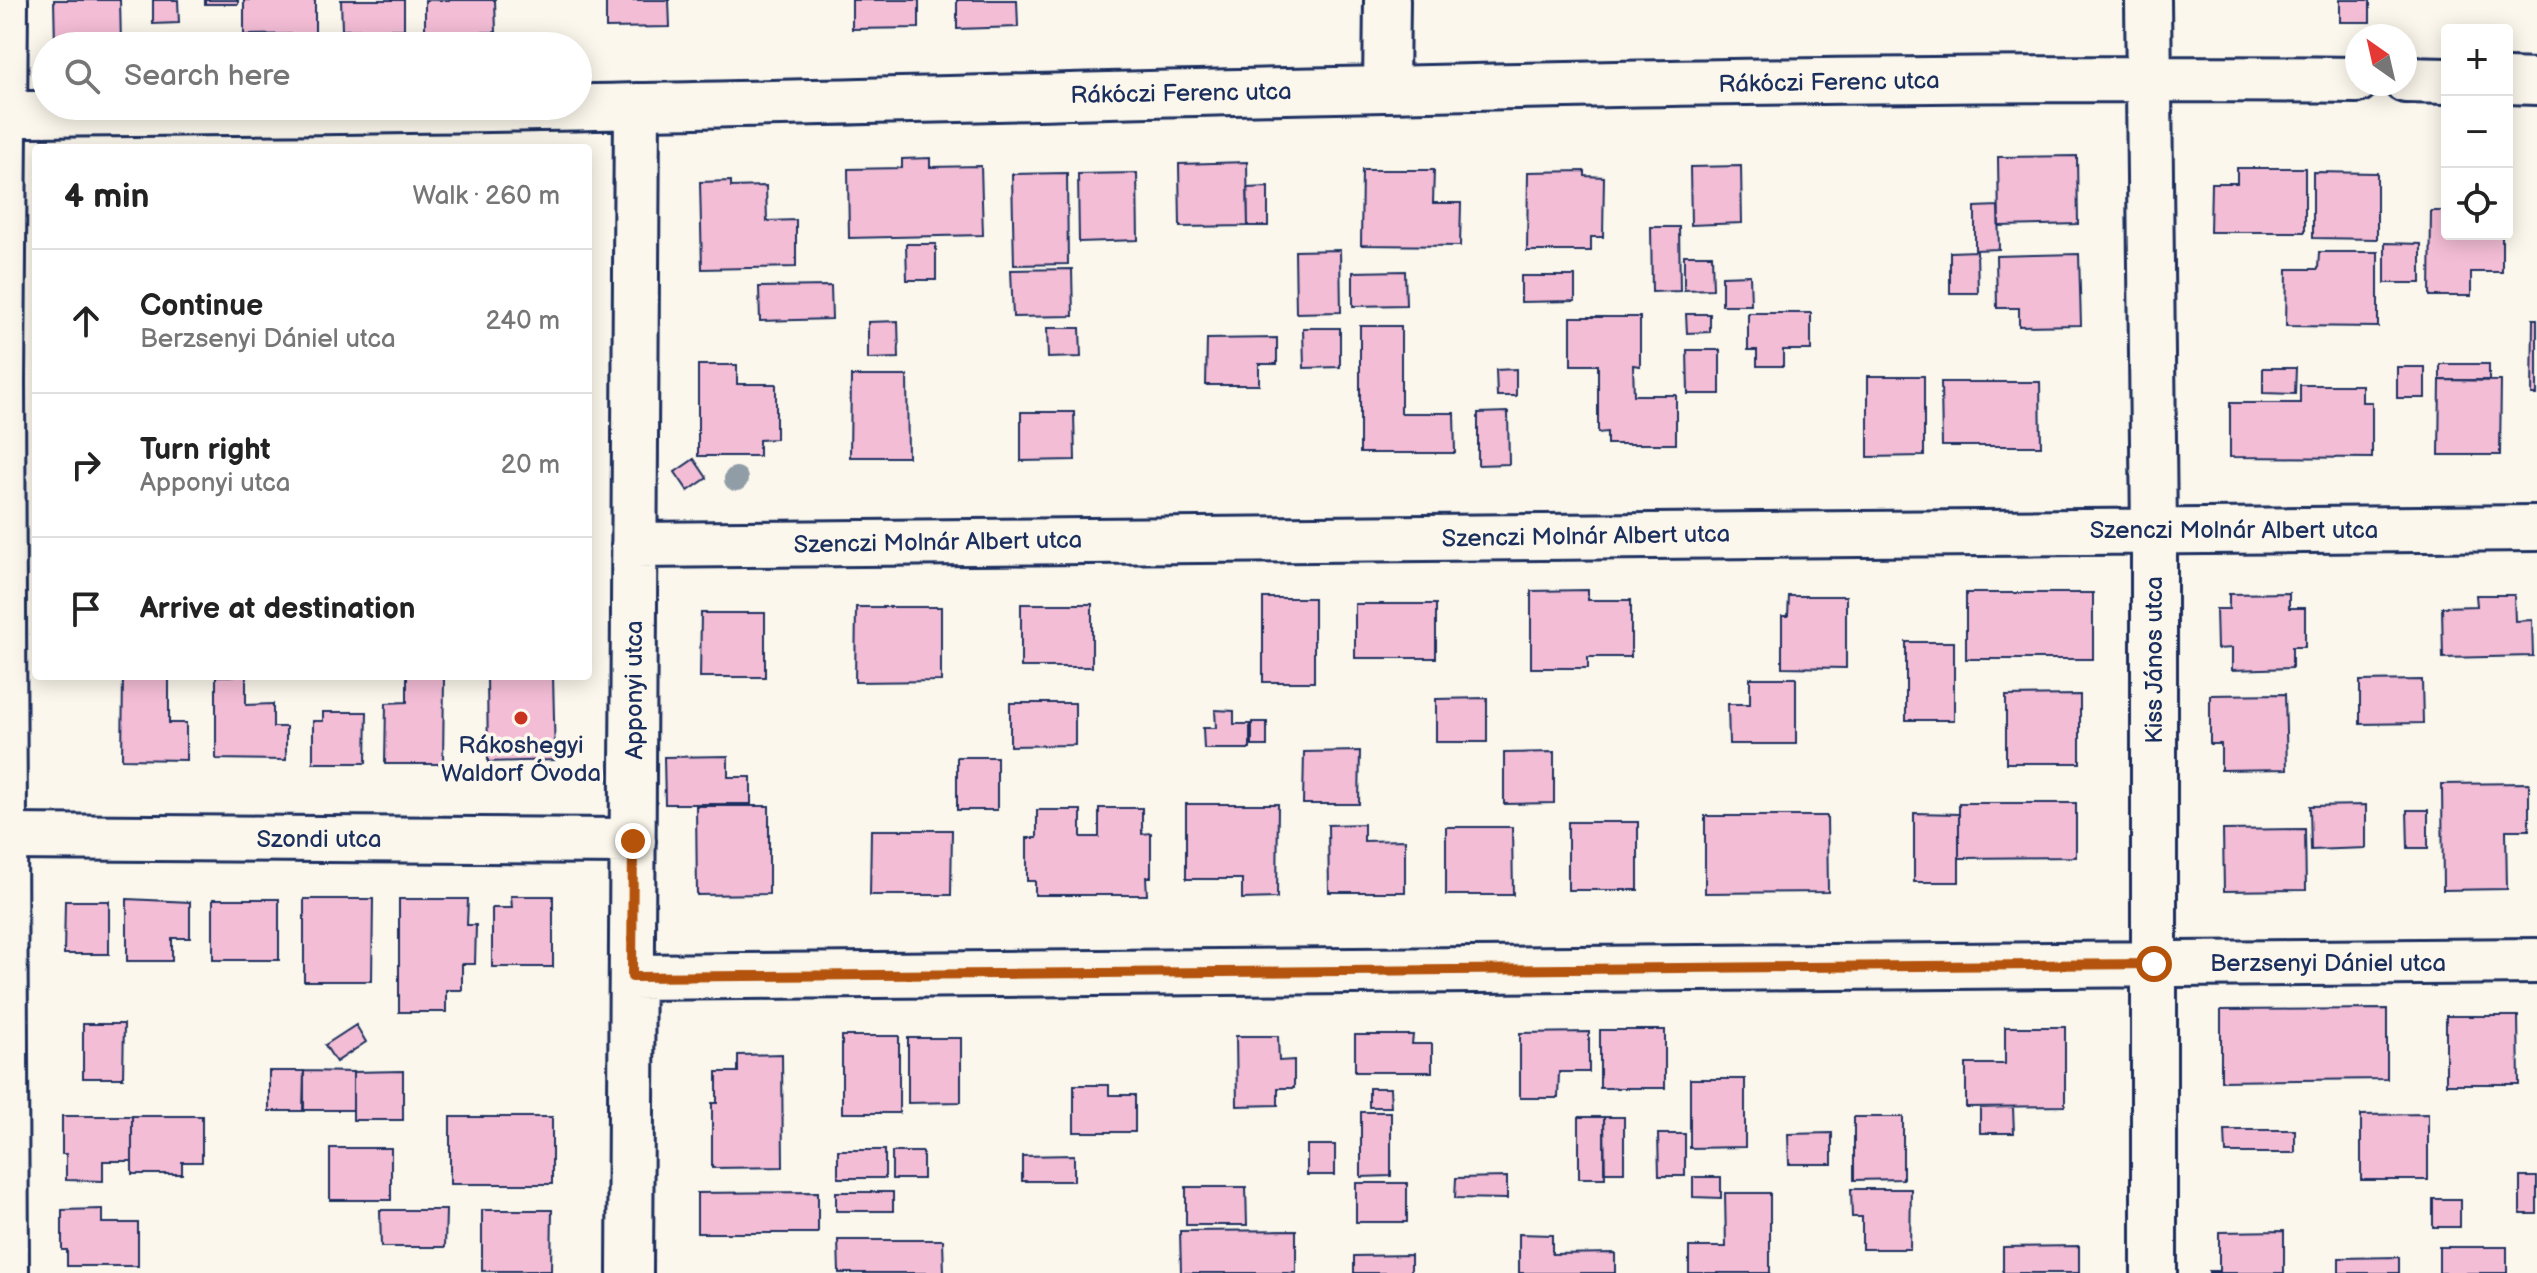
<!DOCTYPE html>
<meta charset="utf-8">
<style>
:root{--surface:#fff;--page:#f6f6f6;--text:#222;--muted:#767676;--line:#e0e0e0}
body{margin:0;font-family:"Balsamiq Sans",sans-serif;background:var(--page);color:var(--text)}
.controls{position:absolute;right:24px;top:24px;display:grid;overflow:hidden;border-radius:8px;box-shadow:0 4px 20px #0003}
.controls button{width:72px;height:72px;display:grid;place-items:center;padding:0;border:0;border-bottom:2px solid var(--line);background:var(--surface);color:var(--text);font:40px sans-serif}
.compass{position:absolute;left:2345px;top:24px;width:72px;height:72px;border-radius:50%;background:var(--surface);box-shadow:0 4px 20px #0003;rotate:326deg}
.stop{position:absolute;width:24px;height:24px;margin:-18px;border:6px solid #b45309;border-radius:50%;background:#fff}
.stop.end{background:#b45309;border-color:#fff;box-shadow:0 2px 8px #0008}
.list{margin:0;padding:0;list-style:none}
h2{display:flex;justify-content:space-between;align-items:center;height:104px;margin:0;padding:0 32px;font-size:34px}
h2 small{font-size:26px;font-weight:400;color:var(--muted)}
.list li{display:grid;grid-template-columns:52px 1fr auto;gap:24px;align-items:center;box-sizing:border-box;height:144px;padding:0 32px;border-top:2px solid var(--line)}
.list b{display:block;font-size:30px;white-space:nowrap}
.list p{margin:0;font-size:26px;white-space:nowrap;color:var(--muted)}
.list em{font-size:26px;font-style:normal;color:var(--muted)}
.icon{flex:none;width:44px;height:44px;fill:none;stroke:currentColor;stroke-width:2;stroke-linecap:round;stroke-linejoin:round}
.map{position:relative;flex:none;width:2537px;height:1273px;overflow:hidden}
.search{position:absolute;background:var(--surface);box-shadow:0 4px 20px #0003;left:32px;top:32px;width:560px;height:88px;display:flex;align-items:center;gap:20px;box-sizing:border-box;padding:0 28px;border-radius:44px;color:var(--muted);font-size:30px}
.panel{position:absolute;background:var(--surface);box-shadow:0 4px 20px #0003;left:32px;top:144px;width:560px;height:536px;border-radius:8px}
.map>svg:first-child{display:block}
</style>
<div class="map">
<svg width="2537" height="1273" viewBox="0 0 2537 1273">
<rect width="100%" height="100%" fill="#fbf7ec"/>
<filter id="ink" filterUnits="userSpaceOnUse"><feTurbulence type="fractalNoise" baseFrequency=".0125" numOctaves="2"/><feDisplacementMap in="SourceGraphic" scale="16" xChannelSelector="R" yChannelSelector="G"/><feConvolveMatrix kernelMatrix="1 2 1 2 8 2 1 2 1" color-interpolation-filters="sRGB"/></filter>
<g filter="url(#ink)">
<path fill="#f3bdd5" stroke="#1b2f5e" stroke-width="2" d="M54 0H120L121 43 55 44Z
M153 0H178L179 23 153 24Z
M205 0H238V4H205Z
M244 0H315V34L244 35Z
M341 0H404V29L342 30Z
M425 0H495L496 32 425 34Z
M606 0H669L670 27 606 28Z
M852 0H919V28L852 29Z
M957 0H1017L1018 27 957 29Z
M2340 0H2370V22H2340Z
M2077 156 2078 224 1999 226 1998 157Z
M930 158V167L981 166 983 235 849 238 848 169 902 168V159Z
M1247 162 1248 226 1180 227 1179 164Z
M1741 166 1742 223 1691 225 1690 167Z
M2237 168H2305V232H2210L2211 183H2237Z
M1362 170H1434L1433 203H1461L1460 246 1361 245Z
M1585 171V176L1604 177 1603 237H1591V251H1527L1528 172Z
M2313 172 2377 173V239L2313 238Z
M1067 173 1068 264 1014 265 1012 174Z
M1137 173 1138 240 1079 242 1078 174Z
M731 181V187L766 186 767 221 796 220V267L702 269 700 182Z
M1268 187V226H1248L1247 188Z
M1998 206 1999 249 1975 250V207Z
M2431 211H2447V234H2502V272H2471V296H2430Z
M1651 227H1679L1680 291 1652 292Z
M2385 243 2421 244V283H2385Z
M906 244H936V280H907Z
M1340 250 1341 312 1296 313 1295 251Z
M1977 251 1978 293H1950V252Z
M2319 252H2378V327L2286 326 2287 269H2318Z
M2079 254 2081 325 2019 326V308H1997L1996 256Z
M1684 255H1712L1713 289 1684 290Z
M1072 269 1073 316 1013 317 1011 270Z
M1405 271 1406 305 1353 306V272Z
M1750 275 1751 305H1722V276Z
M1521 276H1575V301L1521 302Z
M831 286 832 319 760 321 759 287Z
M1748 313H1811V350H1783V366H1757V350H1748Z
M1686 314H1710V332L1687 333Z
M1571 317H1640V366L1633 365 1634 395H1676V444H1607V432L1598 433V365H1571Z
M2533 319H2537V395H2532Z
M898 321 899 358 868 359V322Z
M1360 326H1401V413H1454L1455 453H1360Z
M1047 328H1080L1081 357 1048 358Z
M1303 328H1340V367L1304 368Z
M1277 338V364H1259V385H1206L1207 339Z
M1687 350H1720V394H1688Z
M2440 364H2489V380H2440Z
M698 365H737V384H776V439L759 440V456H698Z
M2397 367H2425V398H2397Z
M2263 368H2296L2295 394 2263 393Z
M1516 369V396H1497L1496 370Z
M851 376H907L908 457H850Z
M1868 376H1924V456L1868 457Z
M2440 380 2501 381 2500 455H2439Z
M1941 382H2040L2041 446H1942Z
M2300 385H2362V402H2372V458L2230 457V403H2300Z
M1021 412H1074L1075 460 1021 461Z
M1508 412 1509 464 1478 465V413Z
M694 459 707 478 688 491 675 472Z
M1588 590V600H1631V657H1588V668H1531V591Z
M1966 593H2093V659H1966Z
M2289 593V608H2305V647H2292V668L2232 670V648L2217 649 2216 609H2229V594Z
M2476 595H2514L2515 621 2532 620 2533 656 2443 658 2442 607 2477 606Z
M1789 596H1846V668L1782 667V616H1788Z
M1263 598H1314V682H1263Z
M1021 604H1092V667H1021Z
M1355 604H1436V658H1355Z
M856 607H941V681L855 682Z
M701 613H765V677H700Z
M1906 642H1954V720H1906Z
M123 676H169V723H186V760L122 759Z
M216 676H246V705L273 704V727H286V760L216 759Z
M407 676H444L443 764H385L386 703 407 702Z
M487 676H553L555 760 488 762Z
M1750 678H1796V744H1729L1728 704H1750Z
M2422 680 2423 723 2360 724V681Z
M2285 694 2287 769 2221 770V744H2210V695Z
M2080 695V763H2006V696Z
M1487 698V742H1436V699Z
M1010 703H1075V745L1010 746Z
M1215 710 1234 711V724H1250V749H1204L1203 728H1216Z
M323 712H367L366 763H313V721H323Z
M1252 722H1267V746H1252Z
M1360 751 1359 804H1303L1304 752Z
M1554 752V803L1504 804V753Z
M728 756V777H751V804H665L664 757Z
M957 757H997V810H957Z
M2529 783V830H2506L2507 889 2443 890 2442 784Z
M1959 803H2076V857L1959 858Z
M1186 804H1278L1277 898 1242 899V879H1186Z
M2366 805V848L2311 850 2310 806Z
M696 806H769V894L697 895Z
M1099 808H1142V834L1151 833V877H1146L1147 895H1035V881H1027V838H1037V810H1081V837H1099Z
M2407 810H2428V848H2408Z
M1914 813 1959 814V882H1914Z
M1705 816H1827L1828 892 1705 893Z
M1568 822H1638V890H1568Z
M1364 824V841L1405 840V892H1329L1328 825Z
M1446 827H1512L1513 895H1446Z
M2305 829 2306 890 2224 891 2223 830Z
M871 830H952L951 895H870Z
M511 896H553V967H492V908H512Z
M127 899 190 902V938H172V961H127Z
M213 899H279V960H213Z
M304 899H373L372 981H304Z
M399 899H468L467 925H476L475 964H462V990H446V1012H399Z
M65 901H109V954H64Z
M2387 1009V1079L2221 1081V1010Z
M2446 1016H2518L2519 1084H2446Z
M83 1024H124L123 1078H83Z
M356 1025 366 1042 336 1062 325 1045Z
M2005 1027H2065V1106L1966 1107V1064H2005Z
M1600 1030H1665V1088H1600Z
M1589 1032V1072H1559L1558 1098H1520V1033Z
M1355 1035H1413L1412 1044H1432V1072H1355Z
M842 1036H899V1113H842Z
M1236 1036H1278L1279 1061 1294 1060V1088H1278V1105L1237 1106Z
M908 1038H961V1102L908 1103Z
M782 1054 783 1167 712 1168V1103H717V1072H738V1055Z
M269 1071H304V1111H269Z
M304 1071 353 1072V1110H303Z
M403 1071V1120H353V1072Z
M1690 1079H1745V1147L1690 1148Z
M1074 1085H1109V1095H1135V1132H1074Z
M1369 1088H1390L1391 1107H1369Z
M2013 1107 2014 1133H1980V1108Z
M1361 1112H1391V1176L1361 1177Z
M2428 1114V1180H2361V1115Z
M62 1116H132V1161H103V1181L66 1180V1154H62Z
M132 1116H202V1162H182V1174H132Z
M450 1117H552V1184H450Z
M1579 1117H1604L1605 1178H1579Z
M1604 1117H1624V1172H1604Z
M1854 1117H1903V1179L1854 1180Z
M2225 1130H2295V1153H2226Z
M1832 1133V1164H1789L1788 1134Z
M1658 1134H1685V1176H1659Z
M1307 1145H1335V1175H1307Z
M330 1148H391V1200H330Z
M838 1150H885V1178H838Z
M892 1152H923V1179H892Z
M1074 1155V1181H1022V1156Z
M1507 1177V1199L1455 1198 1456 1178Z
M1693 1177H1721V1198L1693 1197Z
M2520 1177H2537V1214H2520Z
M1356 1183H1407V1222H1356Z
M1186 1187H1246L1247 1225H1186Z
M1851 1189H1911L1910 1249H1862V1217H1852Z
M818 1192V1233H697V1193Z
M836 1192H893V1211H836Z
M1725 1193H1770V1273H1689V1247H1726Z
M2433 1199H2460V1227H2433Z
M102 1209V1223H138V1266H67V1250H62V1210Z
M380 1210H446L445 1247H381Z
M482 1210H552L551 1271H482Z
M1296 1230V1273H1181L1180 1231Z
M2284 1231V1273H2209V1271H2219V1232Z
M1519 1234 1552 1235V1254L1615 1253V1273H1519Z
M838 1240H943L944 1273H839Z
M2079 1246V1273H2003V1247Z
M2439 1247H2507V1273H2439Z
M1411 1255V1273H1354V1256Z
M2399 1257V1273H2339V1258Z"/>
<g fill="none" stroke-linecap="round" stroke-linejoin="round">
<defs>
<path id="minor" d="M2148 0 2154 531V1273
M2405 80 2447 81
M2507 81 2537 82
M1386 88 1387 0
M5 114C218 112 431 111 644 106 1215 94 1786 74 2357 80
M634 545 2537 528
M4 837 633 841
M632 977 2537 961
M630 1273 637 106"/>
<path id="tertiary" d="M5 0 2 381 6 1273"/>
</defs>
<use href="#minor" stroke="#1b2f5e" stroke-width="50"/>
<use href="#tertiary" stroke="#1b2f5e" stroke-width="50"/>
<use href="#minor" stroke="#fbf7ec" stroke-width="44"/>
<use href="#tertiary" stroke="#fbf7ec" stroke-width="44"/>
</g>
<circle fill="#919da6" cx="736" cy="479" r="12"/>
</g>
<g fill="none" stroke-linecap="round" stroke-linejoin="round" filter="url(#ink)">
<path stroke="#b45309" stroke-width="10" d="M633 841 632 977 2154 964"/>
</g>
<circle fill="#c8321e" stroke="#fbf7ec" stroke-width="3" cx="521" cy="718" r="8"/>
<g text-anchor="middle" stroke-width="7" stroke-linejoin="round" paint-order="stroke">
<g font-size="24" fill="#1b2f5e" stroke="#fbf7ec">
<text transform="translate(1829 82) rotate(-1)" y="8">Rákóczi Ferenc utca</text>
<text transform="translate(1181 93) rotate(-1)" y="8">Rákóczi Ferenc utca</text>
<text x="2234" y="538">Szenczi Molnár Albert utca</text>
<text transform="translate(1586 536) rotate(-1)" y="8">Szenczi Molnár Albert utca</text>
<text transform="translate(938 542) rotate(-1)" y="8">Szenczi Molnár Albert utca</text>
<text transform="translate(2154 660) rotate(-90)" y="8">Kiss János utca</text>
<text transform="translate(634 690) rotate(-90)" y="8">Apponyi utca</text>
<text x="319" y="847">Szondi utca</text>
<text x="2328" y="971">Berzsenyi Dániel utca</text>
</g>
<g font-size="24" fill="#1b2f5e" stroke="#fbf7ec">
<text x="521" y="753">Rákoshegyi<tspan x="521" dy="28">Waldorf Óvoda</tspan></text>
</g>
</g>
</svg>
<div class="controls">
<button>+</button>
<button>−</button>
<button><svg class="icon" aria-label="locate" viewBox="0 0 24 24"><circle cx="12" cy="12" r="6"/><path d="M12 2v4M12 18v4M2 12h4M18 12h4"/></svg></button>
</div>
<svg class="compass" viewBox="-18 -18 36 36"><path d="M0-13l5 13h-10z" fill="#e53935"/><path d="M0 13l5-13h-10z" fill="#767676"/></svg>
<div class="stop" style="left:2154px;top:964px"></div>
<div class="stop end" style="left:633px;top:841px"></div>
<div class="search"><svg class="icon" aria-label="search" viewBox="0 0 24 24"><circle cx="10" cy="10" r="6"/><path d="M15 15l6 6"/></svg>Search here</div>
<section class="panel">
<h2>4 min<small>Walk · 260 m</small></h2>
<ul class="list">
<li><svg class="icon" aria-label="ahead" viewBox="0 0 24 24"><path d="M12 20V5M6 11l6-6 6 6"/></svg><div><b>Continue</b><p>Berzsenyi Dániel utca</p></div><em>240 m</em></li>
<li><svg class="icon" aria-label="right" viewBox="0 0 24 24"><path d="M7 20v-9h11M14 6l5 5-5 5"/></svg><div><b>Turn right</b><p>Apponyi utca</p></div><em>20 m</em></li>
<li><svg class="icon" aria-label="arrive" viewBox="0 0 24 24"><path d="M6 21V4h12l-3 4 3 4H6"/></svg><div><b>Arrive at destination</b></div></li>
</ul>
</section>
</div>
